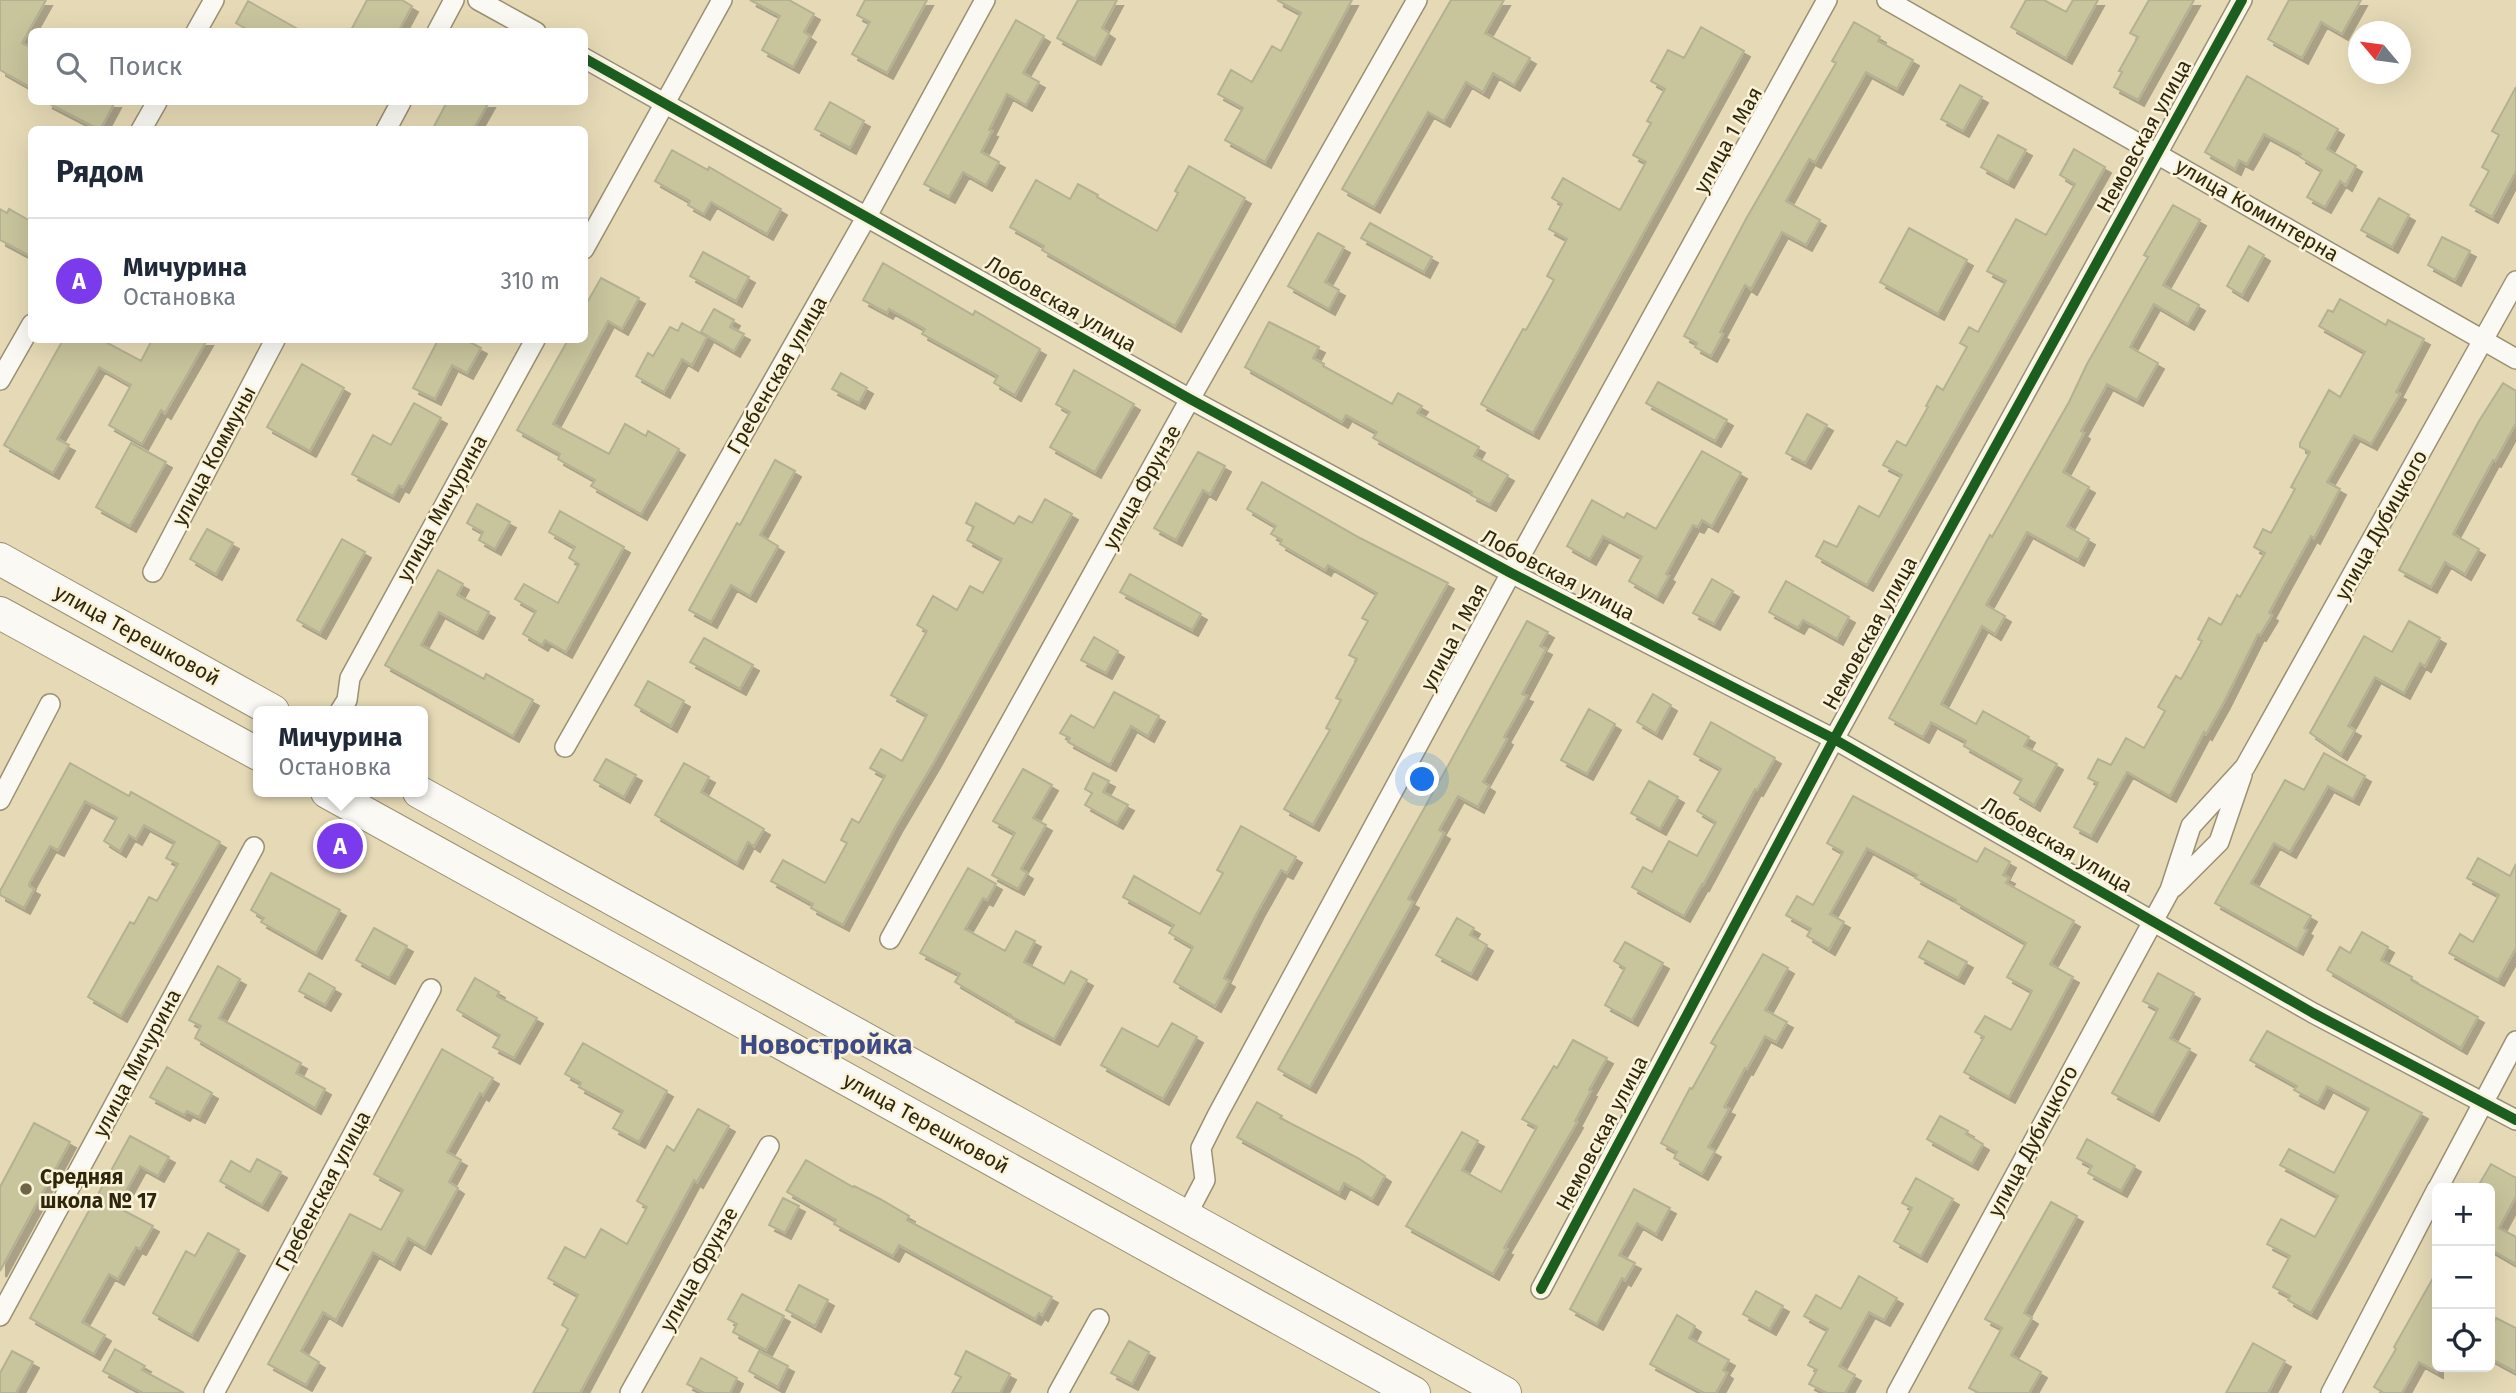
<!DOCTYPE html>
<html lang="ru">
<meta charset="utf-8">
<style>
:root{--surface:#fff;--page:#f2f2f3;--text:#1f2937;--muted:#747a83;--line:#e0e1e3;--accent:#7c3aed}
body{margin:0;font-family:"Fira Sans",sans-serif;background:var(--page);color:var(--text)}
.controls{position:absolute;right:21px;bottom:21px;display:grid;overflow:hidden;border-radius:10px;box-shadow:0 7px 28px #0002}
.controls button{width:63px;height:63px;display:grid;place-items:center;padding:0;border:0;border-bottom:2px solid var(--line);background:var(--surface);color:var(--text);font:35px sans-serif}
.compass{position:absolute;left:2348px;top:21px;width:63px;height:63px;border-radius:50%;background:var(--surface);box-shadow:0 7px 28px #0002;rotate:299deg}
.you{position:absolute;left:1423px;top:780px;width:24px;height:24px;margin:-18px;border:5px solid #fff;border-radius:50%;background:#1a73e8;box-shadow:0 0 0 10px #1a73e833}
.badge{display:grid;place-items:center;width:46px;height:46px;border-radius:50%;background:var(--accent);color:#fff;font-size:23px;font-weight:700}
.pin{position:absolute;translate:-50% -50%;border:4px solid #fff;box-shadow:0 2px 7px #0006}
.popup{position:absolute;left:253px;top:706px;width:175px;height:91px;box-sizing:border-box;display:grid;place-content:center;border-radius:10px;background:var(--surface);filter:drop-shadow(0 2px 5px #0005);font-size:23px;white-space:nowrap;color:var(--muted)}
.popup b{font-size:26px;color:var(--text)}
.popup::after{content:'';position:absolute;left:50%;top:100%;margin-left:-14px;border:14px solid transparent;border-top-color:var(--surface)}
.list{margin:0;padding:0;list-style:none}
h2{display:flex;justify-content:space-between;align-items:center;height:91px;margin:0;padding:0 28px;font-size:30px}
h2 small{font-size:23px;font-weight:400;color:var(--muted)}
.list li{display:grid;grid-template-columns:46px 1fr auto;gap:21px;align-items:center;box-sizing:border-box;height:126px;padding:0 28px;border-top:2px solid var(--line)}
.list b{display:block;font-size:26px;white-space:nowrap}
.list p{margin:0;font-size:23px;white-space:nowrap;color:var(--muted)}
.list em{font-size:23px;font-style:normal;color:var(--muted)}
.icon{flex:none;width:38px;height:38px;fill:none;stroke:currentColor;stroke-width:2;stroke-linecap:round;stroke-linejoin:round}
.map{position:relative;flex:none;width:2516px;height:1393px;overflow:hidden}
.search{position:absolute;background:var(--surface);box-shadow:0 7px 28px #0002;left:28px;top:28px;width:560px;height:77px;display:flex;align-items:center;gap:18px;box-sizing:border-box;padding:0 24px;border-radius:10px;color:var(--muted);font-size:26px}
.panel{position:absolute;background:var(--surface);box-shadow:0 7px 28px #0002;left:28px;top:126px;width:560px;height:217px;border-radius:10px}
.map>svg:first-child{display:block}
</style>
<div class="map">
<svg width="2516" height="1393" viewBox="0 0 2516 1393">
<defs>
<filter id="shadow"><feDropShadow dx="6" dy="6" stdDeviation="0" flood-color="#0004"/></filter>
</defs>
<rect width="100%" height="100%" fill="#e6dab6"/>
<path fill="#c8c49c" stroke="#b4b193" stroke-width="2" filter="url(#shadow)" d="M0 0H46L22 43 32 48V88L0 70Z
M367 0H402L412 6 398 32H350Z
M750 0H789L814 14 804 32 810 36 793 67 762 50 780 16Z
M865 0H927L887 73 852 54 870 22 857 15Z
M1078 0H1117L1102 28 1109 33 1095 59 1057 38Z
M1277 0H1352L1265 162 1225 140 1243 108 1218 94 1231 70 1252 82 1272 46 1281 51 1301 13Z
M1451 0H1504L1485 33 1530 58 1514 85 1493 73 1483 92 1466 82 1444 121 1428 112 1374 207 1342 189Z
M2026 0H2044L2066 12 2073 0H2098L2066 58 2011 27Z
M2149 0H2194L2138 100 2114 87 2122 72 2119 71 2138 37 2130 33Z
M2289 0H2361L2342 34 2321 22 2302 58 2268 39Z
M248 1 303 32H252L236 23Z
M1016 20 1044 36 1023 73 1039 82 1026 105 1007 94 989 130 992 131 981 152 999 162 986 185 963 172 949 197 924 184Z
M1854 22 1880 37 1878 41 1913 60 1897 89 1866 72 1815 162 1809 159 1786 201 1820 220 1806 245 1782 232 1751 289 1745 285 1720 332 1723 334 1711 356 1695 347 1697 343 1684 336 1746 219 1836 63 1832 61Z
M1701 27 1744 51 1533 433 1481 404 1523 329 1526 330 1554 280 1547 276 1567 239 1549 229 1562 204 1552 198 1563 178 1620 210 1646 162 1633 155 1651 123 1647 121 1665 89 1651 81 1668 50 1684 58Z
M2247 76 2338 129 2327 149 2356 166 2346 185 2340 181 2325 207 2307 197 2322 170 2300 157 2301 154 2264 134 2247 164 2239 160 2235 169 2205 152Z
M1960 85 1982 97 1963 131 1941 119Z
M2516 87V171L2492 217 2470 205 2489 171 2482 167 2499 135 2492 131Z
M46 102H115L100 130Z
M447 102H489L473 130H432Z
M830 102 864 121 850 148 815 129Z
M1998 135 2026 150 2008 182 1981 167Z
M2074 149 2105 167 1867 585 1816 556 1824 541 1837 547 1859 506 1879 517 1902 475 1883 465 1897 441 1906 446 1928 407 1926 406 1937 386 1943 390 1967 347 1960 343 1969 327 1978 332 2006 281 1987 271 2016 219 2046 235 2075 184 2060 175Z
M672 150 708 170 709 167 781 209 767 234 711 202 704 214 688 205 690 201 655 181Z
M1189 166 1245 198 1175 326 1042 250 1044 246 1010 227 1036 180 1070 199 1078 184 1098 195 1097 197 1157 231 1178 193 1175 191Z
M2379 198 2409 215 2392 247 2361 230Z
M2173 205 2200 220 2163 285 2199 305 2188 324 2154 304 2130 347 2158 363 2137 400 2107 384 2081 431 2084 433 2063 472 2089 487 2067 526 2089 539 2078 560 2027 532 1986 605 2005 616 1995 634 1982 626 1941 704 1976 724 1983 711 2029 737 2024 746 2057 764 2034 805 2014 793 2022 779 1964 746 1966 741 1931 722 1923 737 1889 718 1990 535 1992 537 2069 402 2087 364 2148 257 2144 255Z
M0 209 7 213 9 209 32 222V257L0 240Z
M1370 223 1432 257 1424 272 1361 238Z
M1909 228 1967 260 1938 314 1880 282Z
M1318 233 1344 247 1325 282 1339 290 1329 309 1288 286Z
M2442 237 2470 251 2455 280 2428 265Z
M2249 246 2264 255 2242 295 2227 286Z
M703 252 749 277 736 301 690 276Z
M883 263 973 315 975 311 1040 349 1015 395 994 383 998 376 922 334 925 329 889 309 887 313 863 300Z
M601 278 639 298 622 329 608 321 553 424 609 454 625 424 646 436 648 431 679 449 641 514 591 486 595 480 558 459 560 454 517 430 568 340H584V308Z
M2340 299 2386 325 2388 320 2424 339 2396 392 2400 394 2371 444 2354 435 2327 482 2340 489 2314 538 2311 536 2284 585 2269 613 2272 615 2260 635 2258 634 2224 702 2206 734 2204 732 2170 796 2127 772 2091 836 2074 827 2098 783 2088 778 2098 759 2111 765 2126 738 2144 748 2165 711 2158 707 2176 676 2181 679 2202 641 2198 639 2209 618 2221 625 2237 595 2240 597 2265 553 2254 547 2263 529 2271 533 2295 489 2291 487 2310 452 2300 447V443L2329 390 2340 397 2365 352 2319 326 2328 310 2333 312Z
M714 309 734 320 730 327 744 334 734 351 701 332Z
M1269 322 1319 347 1313 358 1324 364 1323 366 1392 404 1398 393 1422 406 1417 413 1479 447 1474 456 1508 475 1490 505 1471 495 1472 492 1373 438 1377 432 1346 415 1342 422 1245 367Z
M682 323 707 337 692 365 682 359 664 392 636 376 648 353 653 356 670 327 678 331Z
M63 340H102L141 361 152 340H207L165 413 161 410 142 444 109 425 131 385 99 367 57 439 69 445 53 473 4 445Z
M438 340H466L481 348 467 373 452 365 435 399 413 388Z
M302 364 344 388 310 451 267 427Z
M1074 370 1134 404 1095 472 1050 447 1070 412 1056 404Z
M841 373 867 388 859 403 832 389Z
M1658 382 1727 420 1715 441 1646 403Z
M2503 383 2516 391V423L2495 461 2493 460 2453 534 2479 549 2465 574 2445 562 2431 587 2399 570 2479 421Z
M414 403 441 418 403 487 399 485 393 496 352 474 373 435 391 445Z
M1807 414 1827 425 1805 463 1786 453Z
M131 443 166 462 130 526 96 507Z
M1702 451 1741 473 1712 526 1702 520 1698 527 1693 525 1666 574 1669 576 1657 597 1629 581 1642 557 1603 536 1590 559 1567 546 1592 500 1624 518 1627 513 1656 529Z
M1198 452 1225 466 1210 494 1203 490 1176 540 1154 528Z
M775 460 795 471 760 535 778 546 750 596 731 585 711 622 689 610 737 523 740 525Z
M1262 482 1360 538 1448 583 1313 825 1284 809 1330 730 1326 728 1341 700 1336 698 1357 659 1349 655 1368 621 1362 618 1377 593 1328 565 1325 570 1280 544 1282 540 1271 534 1276 526 1247 509Z
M1045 499 1072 514 934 762 896 826 843 925 811 908 813 904 771 881 783 860 825 883 847 843 841 840 852 819 859 823 885 776 870 768 881 749 902 761 927 715 891 695 927 631 917 625 933 596 957 610 970 586 983 593 1002 559 967 540 974 527 966 523 976 503 1014 524 1019 516 1032 523Z
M477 504 510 522 495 549 479 540 483 532 467 523Z
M560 511 624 547 566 652 545 640 542 645 523 634 536 611 515 599 524 584 558 603 579 564 569 558 575 547 549 532Z
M207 529 233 543 216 574 190 559Z
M342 539 365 552 320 633 297 620Z
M438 570 463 584 457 595 489 612 477 633 439 612 421 645 484 679 486 674 533 700 513 736 385 665Z
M1130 574 1201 614 1192 630 1120 592Z
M1712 579 1733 591 1714 624 1693 613Z
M1786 581 1849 617 1837 639 1803 620 1798 628 1769 612Z
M1527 621 1548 632 1540 646 1546 649 1522 694 1527 696 1504 737 1507 739 1483 782 1489 786 1478 807 1458 796 1439 830 1444 833 1408 899 1413 902 1310 1087 1278 1069 1449 764Z
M2409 621 2440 638 2425 666 2420 663 2404 693 2375 677 2348 726 2355 730 2341 754 2310 733 2364 636 2392 652Z
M1094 637 1118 651 1106 673 1081 660Z
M704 638 753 665 740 689 690 662Z
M648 681 684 701 671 726 635 705Z
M1114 692 1159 716 1148 736 1131 726 1110 765 1068 742 1070 738 1060 733 1071 715 1094 728Z
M1653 694 1671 705 1656 733 1637 722Z
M1589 709 1615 724 1587 774 1561 760Z
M1711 722 1775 758 1757 790 1755 789 1703 885 1702 884 1684 916 1632 887 1643 867 1652 872 1669 841 1697 856 1716 822 1697 811 1721 769 1694 754Z
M2324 753 2365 776 2353 799 2328 786 2290 852 2274 843 2251 883 2311 916 2304 928 2307 930 2297 949 2215 903 2285 780 2304 790Z
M606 759 636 775 624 797 594 780Z
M70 763 129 796 131 792 220 842 121 1016 88 997 130 922 134 924 149 897 157 901 178 864 166 858 175 842 144 825 136 839 129 835 120 851 104 841 117 818 85 801 58 850 50 846 30 882 29 886 34 889 24 908 0 895V891Z
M684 763 709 777 701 792 764 829 754 846 748 842 737 863 655 815Z
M1023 769 1052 785 1033 818 1046 825 1021 869 1027 873 1018 889 992 875 1015 833 993 821Z
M1093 773 1109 781 1103 792 1128 805 1117 823 1085 805 1092 793 1085 789Z
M1649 781 1678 797 1660 829 1631 813Z
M1853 796 1977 862 1985 848 2010 862 2003 875 2009 878 2006 883 2074 921 2050 964 2073 977 2009 1097 1964 1072 1984 1037 1975 1032 1985 1016 2011 1030 2032 991 2007 977 2026 943 1955 902 1956 900 1915 878 1917 875 1867 848 1830 914 1844 922 1829 949 1807 936 1811 929 1786 915 1797 896 1813 905 1843 852 1827 843Z
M1241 826 1296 857 1287 873 1281 870 1258 911 1224 978 1229 981 1215 1006 1174 982 1193 947 1169 933 1174 925 1123 897 1134 876 1200 914 1223 873 1217 870Z
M2478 858 2510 876 2516 864V948L2498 980 2449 953 2460 934 2473 942 2499 895 2467 878Z
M968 868 996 884 987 900 983 898 965 929 1005 951 1016 931 1035 941 1024 962 1064 984 1071 971 1087 980 1054 1039 1010 1016 1011 1015 955 982 960 974 920 953Z
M271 873 340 910 316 953 261 922 264 918 251 910Z
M1457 918 1474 928 1470 935 1487 945 1471 974 1436 955Z
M374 928 407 946 389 978 356 960Z
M2362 932 2388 947 2381 960 2412 977 2411 980 2478 1017 2461 1048 2327 970 2340 947 2350 953Z
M1928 941 1967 962 1958 978 1919 957Z
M1625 942 1663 963 1632 1020 1605 1005 1625 968 1614 961Z
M1763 954 1788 968 1765 1010 1787 1022 1776 1042 1765 1036 1747 1069 1745 1068 1724 1107 1729 1109 1708 1147 1715 1151 1702 1174 1674 1158 1677 1152 1661 1143 1690 1088 1692 1089 1716 1046 1711 1043Z
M218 966 240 979 219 1018 301 1063 296 1073 325 1089 315 1108 195 1038 201 1026 189 1020Z
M309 973 335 988 325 1005 299 991Z
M2158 973 2194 993 2170 1038 2190 1049 2153 1115 2112 1093 2158 1009 2143 1001Z
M475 978 499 992 497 996 537 1018 514 1058 493 1047 500 1035 457 1010Z
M1172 1023 1197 1037 1163 1099 1101 1065 1122 1028 1158 1047Z
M2267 1031 2422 1113 2311 1313 2288 1300 2290 1296 2273 1287 2290 1256 2267 1244 2281 1219 2315 1237 2338 1196 2280 1165 2289 1149 2334 1173 2369 1109 2327 1086 2318 1103 2294 1090 2297 1086 2250 1060Z
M1573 1040 1607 1058 1589 1090 1591 1091 1575 1121 1577 1122 1504 1248 1507 1249 1493 1274 1406 1226 1462 1132 1478 1141 1462 1170 1501 1192 1537 1127 1522 1119 1554 1066 1557 1068Z
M583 1043 667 1091 639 1142 613 1128 623 1111 579 1087 581 1083 565 1074Z
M442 1049 493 1078 483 1095 480 1093 447 1152 461 1160 449 1182 458 1188 425 1248 408 1238 394 1264 373 1252 336 1320 323 1312 301 1351 319 1362 306 1385 268 1364 350 1214 381 1230 403 1190 374 1174Z
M167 1067 212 1093 199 1117 187 1111 184 1115 150 1097Z
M1257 1102 1282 1116 1280 1118 1358 1158 1385 1176 1372 1199 1344 1183 1339 1193 1237 1137Z
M698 1109 729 1126 697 1182 694 1180 580 1393H533L568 1329 562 1325 578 1295 548 1278 565 1247 585 1258 601 1229 627 1244 647 1207 637 1201 667 1146 674 1151Z
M1940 1116 1968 1131 1966 1134 1983 1144 1972 1164 1927 1139Z
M34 1123 70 1142 0 1271V1187Z
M130 1136 169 1157 158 1176 140 1166 117 1207 153 1226 140 1249 136 1247 118 1279 109 1274 82 1322 105 1335 94 1354 30 1318Z
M2087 1139 2135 1166 2121 1191 2088 1173 2092 1166 2077 1158Z
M257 1159 281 1172 262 1205 220 1181 231 1161 250 1172Z
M806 1160 853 1187 854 1186 880 1199 909 1216 907 1220 948 1242 1052 1297 1042 1315 1039 1313 1035 1319 899 1245 893 1256 834 1224 836 1220 787 1192Z
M2491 1164 2516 1178V1196L2499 1228 2516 1237V1264L2490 1249V1188H2477Z
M1916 1178 1953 1199 1921 1256 1894 1241 1912 1208 1902 1203Z
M1634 1189 1670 1208 1656 1234 1637 1223 1619 1255 1635 1263 1625 1280 1622 1278 1597 1324 1570 1309Z
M783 1198 799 1206 785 1233 769 1225Z
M2051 1202 2077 1216 2024 1313 2032 1318 2011 1355 2041 1372 2029 1393H1979L1969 1388 2002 1328 1985 1319Z
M208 1233 239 1250 192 1335 153 1313 186 1251 195 1256Z
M2437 1271V1372L2419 1362 2402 1393H2384L2374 1387 2396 1349 2394 1347Z
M1859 1276 1897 1298 1884 1320 1869 1312 1839 1366 1855 1375 1845 1393H1827L1809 1384 1817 1370 1808 1365 1828 1329 1804 1316 1816 1295 1841 1309Z
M799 1285 828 1300 815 1326 786 1310Z
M1756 1291 1783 1306 1770 1329 1743 1314Z
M742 1294 784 1316 766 1350 733 1332 737 1324 728 1319Z
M1677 1315 1695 1326 1689 1338 1729 1360 1723 1370 1727 1373 1716 1393H1704L1650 1364Z
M2496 1318 2516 1328V1372L2490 1358V1330Z
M1129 1341 1149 1352 1132 1384 1111 1373Z
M2253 1343 2285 1361 2268 1393H2226Z
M115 1349 145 1366 142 1370 184 1393H143L103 1371Z
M12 1351 33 1362 16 1393H0V1373Z
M759 1351 788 1366 778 1387 749 1371Z
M966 1351 1010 1374 1000 1393H952L961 1377 955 1374Z
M701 1358 737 1378 730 1393H704L687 1384Z"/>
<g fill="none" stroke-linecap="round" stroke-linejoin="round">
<defs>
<path id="street" d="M478 0 536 32
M1887 0 2516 359
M196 32 214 0
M437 32 454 0
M584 58 1190 399 1511 573 1834 739 2313 1013 2516 1120
M141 130 157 102
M386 130 401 102
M584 249 722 0
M0 380 32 324
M153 572 275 340
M340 711 347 700 350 678 535 340
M565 747 867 216 985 0
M0 800 50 704
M2174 887 2219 842 2242 775
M890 939 1190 399 1417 0
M2438 1188 2516 1041
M1186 1216 1205 1180 1201 1148 1218 1114 1511 573 1827 0
M1541 1289 1834 739 2242 0
M0 1316 254 847
M214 1393 431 989
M630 1393 769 1146
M1058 1393 1099 1319
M1897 1393 2170 890 2191 826 2245 767 2516 281
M2331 1393 2437 1189"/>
<path id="primary" d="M0 559 273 711
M0 613 258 754
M327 792 1414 1393
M419 792 1505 1393"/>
</defs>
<use href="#street" stroke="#9a9073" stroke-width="22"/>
<use href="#primary" stroke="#9a9073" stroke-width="34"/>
<use href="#street" stroke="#fbf9f4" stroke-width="19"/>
<use href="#primary" stroke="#fbf9f4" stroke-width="32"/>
<defs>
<path id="cycleway" d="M584 58 1190 399 1511 573 1834 739 2313 1013 2516 1120
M1541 1289 1834 739 2242 0"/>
</defs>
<use href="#cycleway" stroke="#fbf3d9" stroke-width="15"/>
<use href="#cycleway" stroke="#1b5e20" stroke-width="10"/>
</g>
<circle fill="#6f6648" stroke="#fbf3d9" stroke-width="2.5" cx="26" cy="1189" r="7"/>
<g text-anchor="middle" stroke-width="5" stroke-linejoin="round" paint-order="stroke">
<g font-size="21" fill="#2f270c" stroke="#fbf3d9">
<text transform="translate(2144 136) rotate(-61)" y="7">Немовская улица</text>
<text transform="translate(1728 140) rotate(-61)" y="7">улица 1 Мая</text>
<text transform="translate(2257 210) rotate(30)" y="7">улица Коминтерна</text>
<text transform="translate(1061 304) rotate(30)" y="7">Лобовская улица</text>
<text transform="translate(777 375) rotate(-60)" y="7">Гребенская улица</text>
<text transform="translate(214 456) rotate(-62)" y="7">улица Коммуны</text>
<text transform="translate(1142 487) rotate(-61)" y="7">улица Фрунзе</text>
<text transform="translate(442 508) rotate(-61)" y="7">улица Мичурина</text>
<text transform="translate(2381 525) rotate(-61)" y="7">улица Дубицкого</text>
<text transform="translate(1558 575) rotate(28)" y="7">Лобовская улица</text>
<text transform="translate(1870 633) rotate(-61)" y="7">Немовская улица</text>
<text transform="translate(137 635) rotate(29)" y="7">улица Терешковой</text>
<text transform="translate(1454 637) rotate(-62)" y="7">улица 1 Мая</text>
<text transform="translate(2057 845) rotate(30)" y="7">Лобовская улица</text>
<text transform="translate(137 1063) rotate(-62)" y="7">улица Мичурина</text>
<text transform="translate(926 1123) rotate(29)" y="7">улица Терешковой</text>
<text transform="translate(1602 1133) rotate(-62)" y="7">Немовская улица</text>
<text transform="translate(2033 1141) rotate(-62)" y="7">улица Дубицкого</text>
<text transform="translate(323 1191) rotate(-62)" y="7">Гребенская улица</text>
<text transform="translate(699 1269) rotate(-61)" y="7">улица Фрунзе</text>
</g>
<g font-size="21" font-weight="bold" fill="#2f270c" stroke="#fbf3d9" text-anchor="start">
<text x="40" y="1184">Средняя<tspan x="40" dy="24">школа № 17</tspan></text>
</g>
<g font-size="28" font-weight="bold" fill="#3d4a86" stroke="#fbf3d9">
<text x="826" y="1054">Новостройка</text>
</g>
</g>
</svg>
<div class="controls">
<button>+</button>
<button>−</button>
<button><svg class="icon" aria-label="locate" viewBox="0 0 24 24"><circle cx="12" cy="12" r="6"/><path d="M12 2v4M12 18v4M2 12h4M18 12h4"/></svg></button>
</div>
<svg class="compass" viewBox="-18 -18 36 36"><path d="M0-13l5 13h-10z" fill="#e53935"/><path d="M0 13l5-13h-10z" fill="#747a83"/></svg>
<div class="you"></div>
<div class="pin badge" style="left:340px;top:846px">A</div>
<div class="popup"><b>Мичурина</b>Остановка</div>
<div class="search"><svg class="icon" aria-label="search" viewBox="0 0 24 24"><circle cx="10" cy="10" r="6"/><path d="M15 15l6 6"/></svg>Поиск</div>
<section class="panel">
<h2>Рядом<small></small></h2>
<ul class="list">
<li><span class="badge">A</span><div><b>Мичурина</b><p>Остановка</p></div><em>310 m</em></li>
</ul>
</section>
</div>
